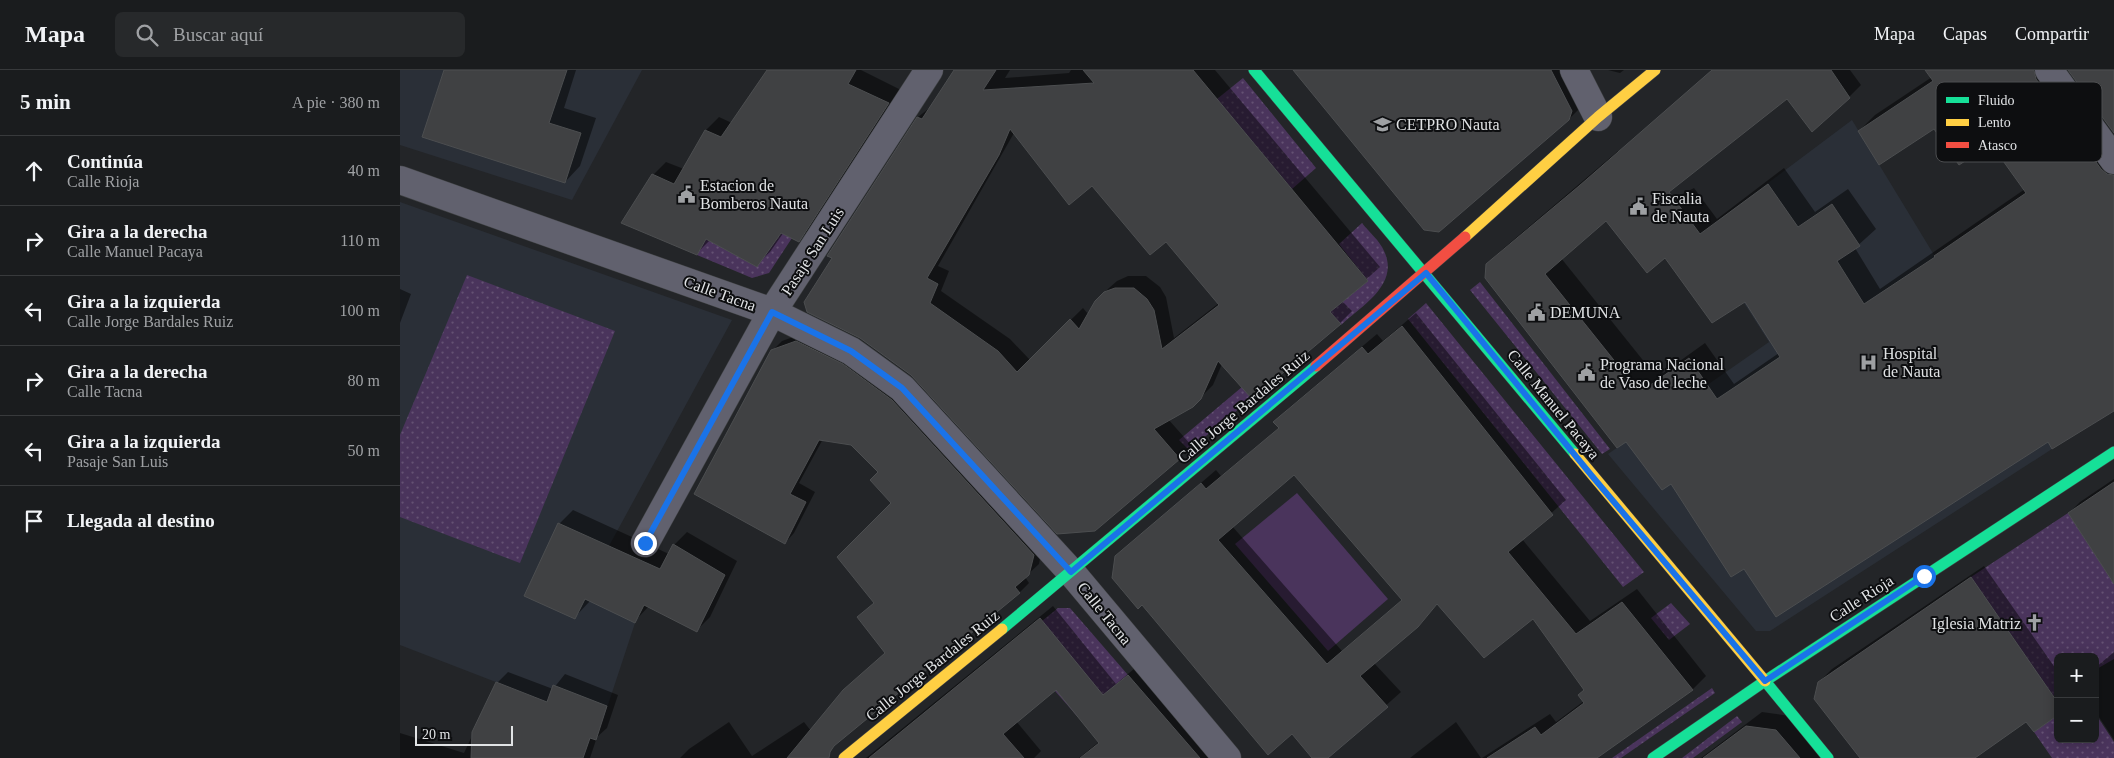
<!DOCTYPE html>
<html lang="es">
<meta charset="utf-8">
<style>
:root{--surface:#1a1c1e;--page:#27292b;--text:#f1f3f6;--muted:#9fa1a4;--line:#383a3c}
body{margin:0;font-family:Georgia,serif;background:var(--page);color:var(--text)}
.controls{position:absolute;right:15px;bottom:15px;display:grid;overflow:hidden;border-radius:8px;box-shadow:0 2px 12px #0003}
.controls button{width:45px;height:45px;display:grid;place-items:center;padding:0;border:0;border-bottom:1px solid var(--line);background:var(--surface);color:var(--text);font:25px sans-serif}
.scale{position:absolute;left:15px;bottom:12px;width:98px;box-sizing:border-box;padding-left:5px;border:2px solid #e1e3e5;border-top:0;font-size:14px;line-height:18px;white-space:nowrap;color:#e1e3e5;-webkit-text-stroke:4px #0d0e10;paint-order:stroke}
.stop{position:absolute;width:15px;height:15px;margin:-11px;border:4px solid #1a73e8;border-radius:50%;background:#fff}
.stop.end{background:#1a73e8;border-color:#fff;box-shadow:0 1px 5px #0008}
.list{margin:0;padding:0;list-style:none}
h2{display:flex;justify-content:space-between;align-items:center;height:65px;margin:0;padding:0 20px;font-size:21px}
h2 small{font-size:16px;font-weight:400;color:var(--muted)}
.list li{display:grid;grid-template-columns:32px 1fr auto;gap:15px;align-items:center;box-sizing:border-box;height:70px;padding:0 20px;border-top:1px solid var(--line)}
.list b{display:block;font-size:19px;white-space:nowrap}
.list p{margin:0;font-size:16px;white-space:nowrap;color:var(--muted)}
.list em{font-size:16px;font-style:normal;color:var(--muted)}
.icon{flex:none;width:28px;height:28px;fill:none;stroke:currentColor;stroke-width:2;stroke-linecap:round;stroke-linejoin:round}
.map{position:relative;flex:none;width:1714px;height:688px;overflow:hidden}
header{display:flex;align-items:center;gap:30px;box-sizing:border-box;height:70px;padding:0 25px;background:var(--surface);border-bottom:1px solid var(--line)}
header strong{font-size:24px}
nav{display:flex;gap:28px;margin-inline-start:auto;font-size:18px}
.search{width:350px;height:45px;background:var(--page);display:flex;align-items:center;gap:12px;box-sizing:border-box;padding:0 18px;border-radius:8px;color:var(--muted);font-size:19px}
main{display:flex}
aside{flex:1;background:var(--surface)}
.map>svg:first-child{display:block}
</style>
<header>
<strong>Mapa</strong>
<div class="search"><svg class="icon" aria-label="search" viewBox="0 0 24 24"><circle cx="10" cy="10" r="6"/><path d="M15 15l6 6"/></svg>Buscar aquí</div>
<nav><a>Mapa</a><a>Capas</a><a>Compartir</a></nav>
</header>
<main>
<aside>
<h2>5 min<small>A pie · 380 m</small></h2>
<ul class="list">
<li><svg class="icon" aria-label="ahead" viewBox="0 0 24 24"><path d="M12 20V5M6 11l6-6 6 6"/></svg><div><b>Continúa</b><p>Calle Rioja</p></div><em>40 m</em></li>
<li><svg class="icon" aria-label="right" viewBox="0 0 24 24"><path d="M7 20v-9h11M14 6l5 5-5 5"/></svg><div><b>Gira a la derecha</b><p>Calle Manuel Pacaya</p></div><em>110 m</em></li>
<li><svg class="icon" aria-label="left" viewBox="0 0 24 24"><path d="M17 20v-9H6M10 6l-5 5 5 5"/></svg><div><b>Gira a la izquierda</b><p>Calle Jorge Bardales Ruiz</p></div><em>100 m</em></li>
<li><svg class="icon" aria-label="right" viewBox="0 0 24 24"><path d="M7 20v-9h11M14 6l5 5-5 5"/></svg><div><b>Gira a la derecha</b><p>Calle Tacna</p></div><em>80 m</em></li>
<li><svg class="icon" aria-label="left" viewBox="0 0 24 24"><path d="M17 20v-9H6M10 6l-5 5 5 5"/></svg><div><b>Gira a la izquierda</b><p>Pasaje San Luis</p></div><em>50 m</em></li>
<li><svg class="icon" aria-label="arrive" viewBox="0 0 24 24"><path d="M6 21V4h12l-3 4 3 4H6"/></svg><div><b>Llegada al destino</b></div></li>
</ul>
</aside>
<div class="map">
<svg width="1714" height="688" viewBox="0 0 1714 688">
<defs>
<pattern id="grass-dots" width="8" height="8" patternUnits="userSpaceOnUse" patternTransform="scale(1.25)"><rect width="8" height="8" fill="#4a345c"/><path d="M2 2h.1M6 6h.1" fill="none" stroke="#645173" stroke-width="1.8" stroke-linecap="round"/></pattern>
</defs>
<rect width="100%" height="100%" fill="#232528"/>
<path fill="#2a2f37" d="M0 0H242L172 130 0 75Z
M1452 50 1652 379 1370 561H1356L1208 384 1369 272 1300 164Z
M0 132 332 250 209 476 260 499 235 553 202 653 0 575Z"/>
<path fill="url(#grass-dots)" d="M843 8 916 98 892 119 817 29Z
M962 153C969 162 980 171 984 181 1000 214 962 236 941 255L930 242 968 211 939 174Z
M381 163 392 168 369 203 352 208 297 185 306 169 357 196Z
M67 205 215 261 120 493 0 447V365Z
M1080 212 1210 379 1202 384 1070 220Z
M1026 233 1244 502 1223 517 1008 249Z
M842 317 852 328 789 380 779 370Z
M1668 443 1714 514V589L1695 600V587H1658V633L1571 507Z
M1271 533 1290 554 1269 570 1251 548Z
M658 538H670L728 605 677 646 655 621 681 599 642 551Z
M1312 618 1315 623 1221 688H1212Z
M1695 643 1714 672V688H1652L1634 662 1658 645V669H1695Z
M1337 646 1342 652 1293 688H1282Z"/>
<path fill="#4a345c" d="M897 423 988 529 928 581 835 474Z"/>
<path fill="#0007" fill-rule="evenodd" d="M46 0H176L164 38 196 48 180 96 165 112Z
M368 0H461L501 20 412 157 399 170 384 162 370 182 356 195 310 170 296 184 253 105 266 92 284 99 306 60 319 47 332 53Z
M555 0H610L605 8 669 3 671 0H815L980 197 942 231 952 241 940 253 822 294 813 315 792 336 768 349 792 376 694 460 434 188 429 185 518 47 532 36ZM614 63 692 115 766 171 819 233 774 268 766 227 760 217 746 206H728L717 211 709 218 696 231 688 244 683 238 630 290 610 269 541 221 549 201 538 196Z
M894 0H1170L1182 36 1168 50Z
M1208 0H1224L1220 3Z
M1312 0H1450L1461 15 1449 27H1387Z
M1527 0H1657L1714 78V339L1648 370 1344 497 1087 194 1104 178 1218 81 1239 120 1161 188 1250 299 1256 294 1263 303 1305 273 1334 314 1379 283 1345 230 1266 187 1234 149 1294 118 1317 149 1384 98 1415 142 1448 119 1476 159 1455 178 1480 219 1625 119 1592 72 1535 57 1459 61 1475 45 1532 7Z
M0 219 11 224 0 253Z
M1016 243 1166 430 1122 469 1190 551 1237 519 1306 606 1292 620 1195 688H1082L1150 644 1156 652 1184 631 1185 619 1133 547 1038 533 1017 556 974 593 1001 622 927 688H914L892 662 716 486 816 400 821 406 880 357 875 352 889 338 977 264 983 271ZM894 403 1003 529 942 581 832 456Z
M407 262 453 285 643 474 639 494 625 507 629 513 619 523 405 688H280L289 679 329 652 352 686 404 652 411 661 486 583 475 532 493 433 480 402 451 373 423 369 399 413 415 422 394 463 385 473 372 281 382 271Z
M1714 409V478L1669 443 1680 432Z
M173 440 269 484 274 475 287 462 337 491 310 547 296 561 249 536 235 551 190 531 175 547 159 454Z
M1584 496 1658 602V643L1627 650 1573 688H1462L1419 612 1432 599Z
M653 536 716 614 741 593 823 688H679L700 671 656 618 616 651 641 681 634 688H466Z
M1714 582V670L1695 641V598Z
M108 602 153 619 165 604 218 625 207 658 197 667 190 688H0V663L64 683 97 613Z
M1362 642 1390 646 1426 688H1301Z
M1056 652 1081 688H1010Z"/>
<path fill="#404143" stroke="#4c4e50" fill-rule="evenodd" d="M44 0H167L149 53 181 63 165 113 22 67Z
M367 0H456L448 14 489 33 399 172 381 163 357 197 306 169 297 185 221 153 252 104 274 114 305 60 321 67Z
M554 0H596L583 20 694 13 683 0H793L968 211 930 242 941 254 852 329 818 291 801 329 793 337 754 359 780 389 695 461 657 464 511 305 460 268 407 242 404 232 432 188 427 186 517 47 522 49ZM610 59 669 135 692 116 750 185 766 172 819 235 762 279 754 240 747 229 734 218H715L704 222 695 231 679 259 670 249 617 302 598 281 530 233 538 214 527 208 599 85Z
M893 0H1151L1172 41 1169 50 1039 162 1024 160Z
M1312 0H1431L1450 28 1412 62 1387 29 1269 122 1300 164 1368 114 1398 157 1432 134 1460 176 1437 191 1464 234 1535 187 1534 186 1626 123 1591 74 1559 95 1534 59 1479 95 1458 61 1533 11 1525 0H1634L1636 9 1701 99 1707 104 1714 105V341L1652 379 1648 372 1376 547 1344 499 1331 507 1271 414 1262 420 1226 372 1217 378 1085 208 1086 194 1179 116ZM1206 151 1247 203 1265 188 1312 253 1345 232 1380 287 1317 329 1289 288 1246 318 1240 309 1233 314 1145 204Z
M1668 0H1714V63Z
M1002 256 1153 445 1108 482 1176 564 1222 532 1293 620 1197 688H1087L1135 657 1141 665 1184 633 1178 625 1184 620 1133 549 1084 588 1037 534 1018 557 960 606 988 637 928 688H912L892 664 868 685 742 535 738 539 712 508 715 486 801 413 806 419 879 358 873 352 962 277 968 284ZM894 405 1002 530 927 594 818 470Z
M396 271 443 294 492 330 634 485 629 505 615 517 620 523 434 676 430 682 429 688H387L443 620 485 583 457 547 474 533 437 487 491 433 470 410 478 402 451 375 419 370 390 424 406 432 385 474 294 424 371 280Z
M1714 412V514L1668 443Z
M158 453 260 499 273 474 325 505 297 562 244 535 235 553 185 529 175 549 124 526Z
M1571 507 1658 633V645L1634 662 1626 652 1575 688H1460L1414 629 1418 612Z
M640 548 703 625 728 605 800 688H680L699 673 656 620 603 664 624 688H469Z
M96 612 147 632 153 615 207 636 196 670 190 668 183 688H71L72 662Z
M1346 656 1376 660 1400 688H1303Z"/>
<g fill="none" stroke-linecap="round" stroke-linejoin="round">
<defs>
<path id="street" d="M1174 0 1198 47
M1649 0 1714 90
M0 110 372 242 451 281 502 318 671 502 827 688
M245 473 372 242 529 0"/>
<path id="fast" d="M854 0 1175 384
M602 559 916 296
M1365 611 1428 688
M1253 688 1365 611 1714 382"/>
<path id="slow" d="M1065 167 1198 47 1255 0
M1175 384 1365 611
M444 688 602 559"/>
<path id="jam" d="M916 296 1065 167"/>
</defs>
<use href="#street" stroke="#3e4042" stroke-width="29"/>
<use href="#fast" stroke="#3e4042" stroke-width="12"/>
<use href="#slow" stroke="#3e4042" stroke-width="12"/>
<use href="#jam" stroke="#3e4042" stroke-width="12"/>
<use href="#street" stroke="#61616e" stroke-width="28"/>
<use href="#fast" stroke="#16e098" stroke-width="11"/>
<use href="#slow" stroke="#ffcf43" stroke-width="11"/>
<use href="#jam" stroke="#f24e42" stroke-width="11"/>
</g>
<g fill="none" stroke-linecap="round" stroke-linejoin="round">
<path stroke="#1a73e8" stroke-width="6" d="M245 473 372 242 451 281 502 318 671 502 1026 203 1192 406 1365 611 1524 506"/>
</g>
<defs>
<symbol id="university-bare" viewBox="-9 -9 18 18"><path d="M0-5L7-2L0 1L-7-2ZM-4 1L0 2.5L4 1V4Q0 6-4 4Z" fill="#9ea0a3" stroke="#0d0e10" stroke-width="2.5" paint-order="stroke"/></symbol>
<symbol id="civic-bare" viewBox="-9 -9 18 18"><path d="M-.6-6.5H3V-4.5H.6V-3L4-1V1h2V6H-6V1h2V-1L-.6-3ZM-1.2 2.5V6h2.4V2.5Z" fill="#9ea0a3" stroke="#0d0e10" stroke-width="2.5" paint-order="stroke"/></symbol>
<symbol id="hospital-bare" viewBox="-9 -9 18 18"><path d="M-5-5h3v3.5h4V-5h3V5h-3V1.5h-4V5h-3Z" fill="#9ea0a3" stroke="#0d0e10" stroke-width="2.5" paint-order="stroke"/></symbol>
<symbol id="church-bare" viewBox="-9 -9 18 18"><path d="M-1.2-6h2.4v3.5h3.3v2.4h-3.3V6h-2.4V-.1h-3.3v-2.4h3.3Z" fill="#9ea0a3" stroke="#0d0e10" stroke-width="2.5" paint-order="stroke"/></symbol>
</defs>
<g fill-rule="evenodd">
<use href="#university-bare" x="970" y="42" width="25" height="25"/>
<use href="#civic-bare" x="274" y="112" width="25" height="25"/>
<use href="#civic-bare" x="1226" y="124" width="25" height="25"/>
<use href="#civic-bare" x="1124" y="230" width="25" height="25"/>
<use href="#hospital-bare" x="1456" y="280" width="25" height="25"/>
<use href="#civic-bare" x="1174" y="290" width="25" height="25"/>
<use href="#church-bare" x="1622" y="540" width="25" height="25"/>
</g>
<g text-anchor="middle" stroke-width="4" stroke-linejoin="round" paint-order="stroke">
<g font-size="16" fill="#e1e3e5" stroke="#0d0e10" text-anchor="start">
<text x="996" y="60">CETPRO Nauta</text>
<text x="300" y="121">Estacion de<tspan x="300" dy="18">Bomberos Nauta</tspan></text>
<text x="1252" y="134">Fiscalia<tspan x="1252" dy="18">de Nauta</tspan></text>
<text x="1150" y="248">DEMUNA</text>
<text x="1483" y="289">Hospital<tspan x="1483" dy="18">de Nauta</tspan></text>
<text x="1200" y="300">Programa Nacional<tspan x="1200" dy="18">de Vaso de leche</tspan></text>
<text x="1621" y="559" text-anchor="end">Iglesia Matriz</text>
</g>
<g font-size="16" fill="#e1e3e5" stroke="#0d0e10">
<text transform="translate(412 181) rotate(-57)" y="6">Pasaje San Luis</text>
<text transform="translate(320 223) rotate(20)" y="6">Calle Tacna</text>
<text transform="translate(1154 334) rotate(51)" y="6">Calle Manuel Pacaya</text>
<text transform="translate(843 336) rotate(-40)" y="6">Calle Jorge Bardales Ruiz</text>
<text transform="translate(1461 528) rotate(-33)" y="6">Calle Rioja</text>
<text transform="translate(705 543) rotate(51)" y="6">Calle Tacna</text>
<text transform="translate(532 595) rotate(-39)" y="6">Calle Jorge Bardales Ruiz</text>
</g>
</g>
<rect x="1536" y="12" width="166" height="80" rx="8" fill="#0d0e10" stroke="#4d4e50" stroke-width="1"/>
<rect x="1546" y="27" width="23" height="6" fill="#16e098"/>
<rect x="1546" y="49" width="23" height="7" fill="#ffcf43"/>
<rect x="1546" y="72" width="23" height="6" fill="#f24e42"/>
<g font-size="14" fill="#e1e3e5">
<text x="1578" y="35">Fluido</text>
<text x="1578" y="57">Lento</text>
<text x="1578" y="80">Atasco</text>
</g>
</svg>
<div class="controls">
<button>+</button>
<button>−</button>
</div>
<div class="scale">20 m</div>
<div class="stop" style="left:1524px;top:506px"></div>
<div class="stop end" style="left:245px;top:473px"></div>
</div>
</main>
